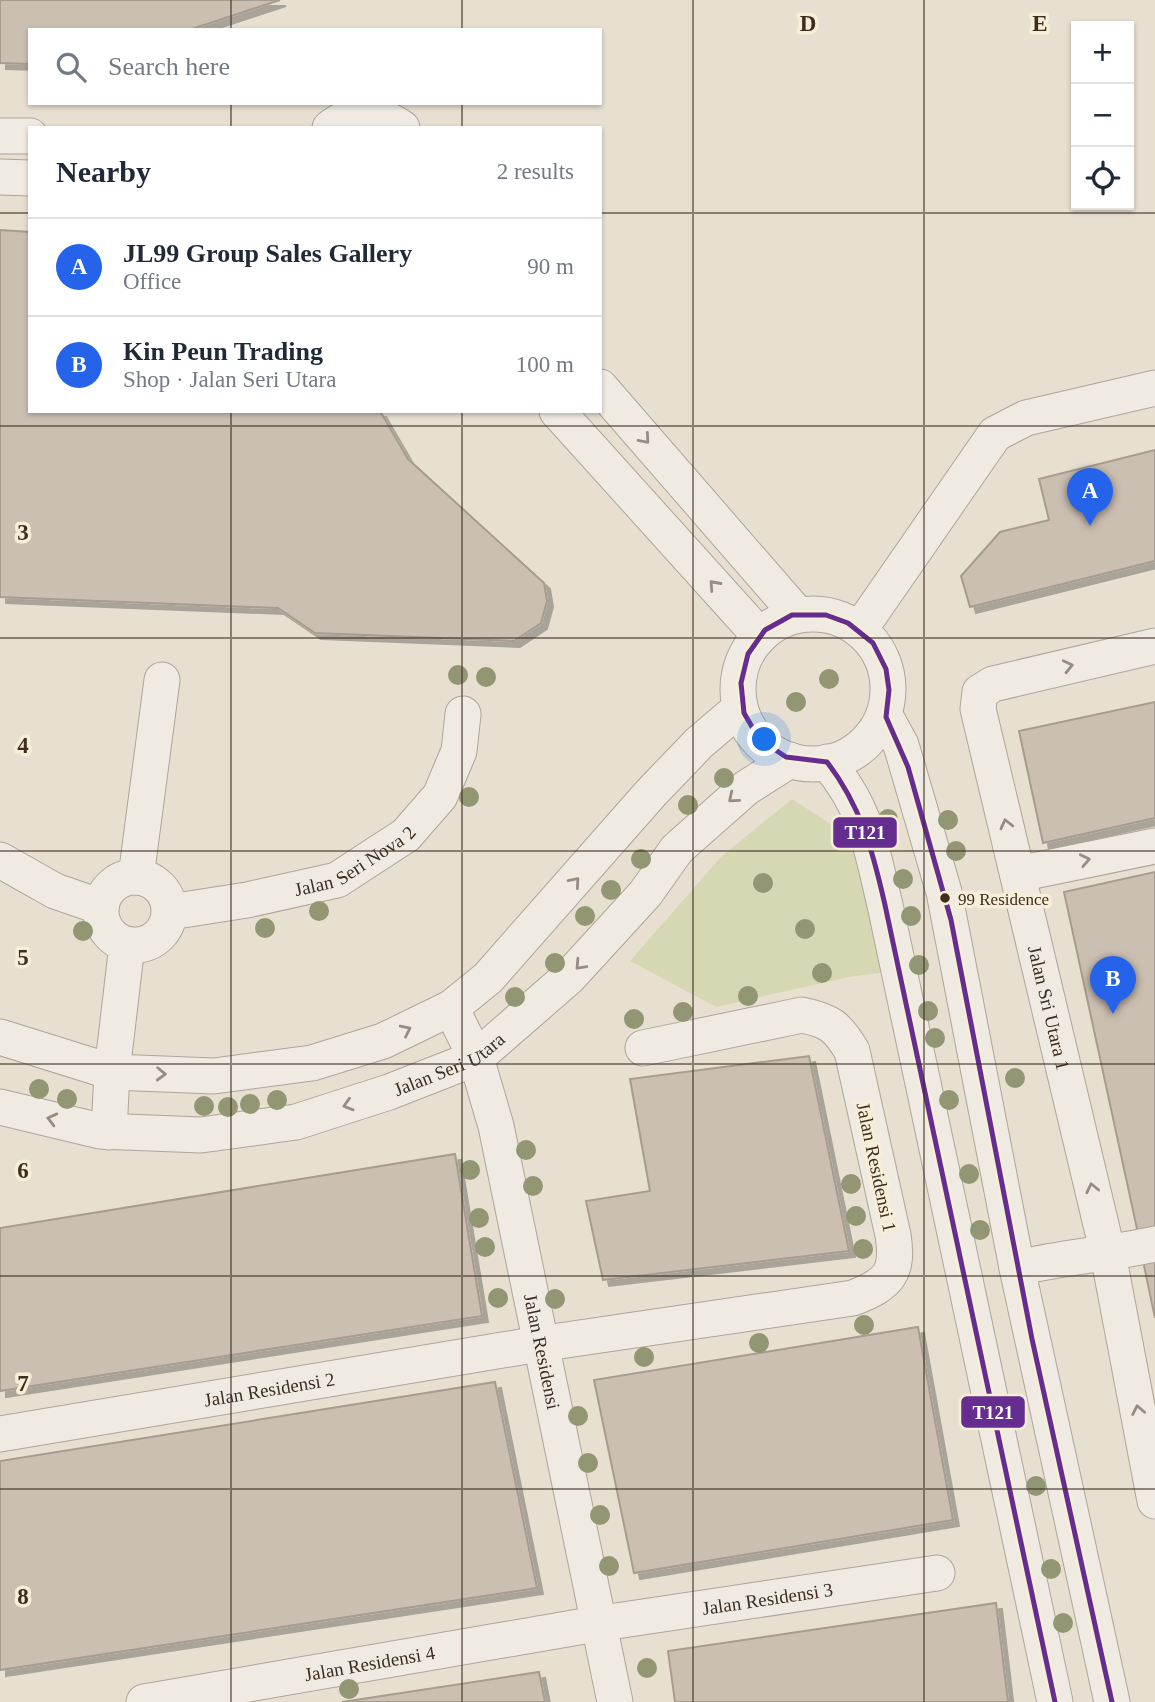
<!DOCTYPE html>
<meta charset="utf-8">
<style>
:root{--surface:#fff;--page:#f6f6f7;--text:#1f2937;--muted:#747a83;--line:#e0e1e3;--accent:#2563eb}
body{margin:0;font-family:Georgia,serif;background:var(--page);color:var(--text)}
.controls{position:absolute;right:21px;top:21px;display:grid;overflow:hidden;border-radius:0px;box-shadow:0 2px 5px #0004}
.controls button{width:63px;height:63px;display:grid;place-items:center;padding:0;border:0;border-bottom:2px solid var(--line);background:var(--surface);color:var(--text);font:35px sans-serif}
.you{position:absolute;left:765px;top:740px;width:24px;height:24px;margin:-18px;border:5px solid #fff;border-radius:50%;background:#1a73e8;box-shadow:0 0 0 10px #1a73e833}
.badge{display:grid;place-items:center;width:46px;height:46px;border-radius:50%;background:var(--accent);color:#fff;font-size:23px;font-weight:700}
.pin{position:absolute;translate:-50% -58px;filter:drop-shadow(0 2px 4px #0008)}
.pin::after{content:'';position:absolute;top:37px;width:24px;height:21px;background:inherit;clip-path:polygon(0 0,100% 0,50% 100%)}
.list{margin:0;padding:0;list-style:none}
h2{display:flex;justify-content:space-between;align-items:center;height:91px;margin:0;padding:0 28px;font-size:30px}
h2 small{font-size:23px;font-weight:400;color:var(--muted)}
.list li{display:grid;grid-template-columns:46px 1fr auto;gap:21px;align-items:center;box-sizing:border-box;height:98px;padding:0 28px;border-top:2px solid var(--line)}
.list b{display:block;font-size:26px;white-space:nowrap}
.list p{margin:0;font-size:23px;white-space:nowrap;color:var(--muted)}
.list em{font-size:23px;font-style:normal;color:var(--muted)}
.icon{flex:none;width:38px;height:38px;fill:none;stroke:currentColor;stroke-width:2;stroke-linecap:round;stroke-linejoin:round}
.map{position:relative;flex:none;width:1155px;height:1702px;overflow:hidden}
.search{position:absolute;background:var(--surface);box-shadow:0 2px 5px #0004;left:28px;top:28px;width:574px;height:77px;display:flex;align-items:center;gap:18px;box-sizing:border-box;padding:0 24px;border-radius:0px;color:var(--muted);font-size:26px}
.panel{position:absolute;background:var(--surface);box-shadow:0 2px 5px #0004;left:28px;top:126px;width:574px;height:287px;border-radius:0px}
.map>svg:first-child{display:block}
</style>
<div class="map">
<svg width="1155" height="1702" viewBox="0 0 1155 1702">
<defs>
<filter id="shadow"><feDropShadow dx="6" dy="6" stdDeviation="0" flood-color="#0004"/></filter>
</defs>
<rect width="100%" height="100%" fill="#e7e0d1"/>
<path fill="#d6d7b3" d="M792 799 860 843 886 972 849 977 716 1007 630 961 721 857Z"/>
<path fill="#cbbfb2" stroke="#a89c90" stroke-width="2" filter="url(#shadow)" d="M0 0H280L189 30H30V64L0 63Z
M0 230 30 232V411H380L408 459 544 583 547 601 541 623 514 641 315 633 278 608 0 597Z
M1155 450V561L970 607 961 576 1000 532 1049 520 1039 479Z
M1155 702V818L1043 843 1019 731Z
M1155 872V1235L1139 1238 1064 892Z
M809 1056 849 1251 603 1280 586 1201 650 1191 630 1079Z
M455 1154 482 1316 0 1391V1228Z
M1155 1252V1318L1142 1256Z
M918 1327 953 1520 634 1573 594 1380Z
M495 1382 537 1588 0 1670V1461Z
M996 1603 1008 1702H675L668 1651Z
M539 1672 545 1702H342Z"/>
<g fill="none" stroke-linecap="round" stroke-linejoin="round">
<defs>
<g id="minor">
<path d="M330 128C352 110 379 112 402 128"/>
<path d="M0 136H30"/>
<path d="M0 177 30 178"/>
<path d="M600 387 798 615"/>
<path d="M557 411 760 636"/>
<circle cx="813" cy="689" r="75"/>
<path d="M860 629 995 434 1026 418 1155 388"/>
<path id="s1" d="M1155 646 993 684 980 692 978 709 1108 1254 1155 1501"/>
<path d="M884 714 901 745 944 892 1017 1268 1112 1702"/>
<path d="M827 762C867 809 871 847 885 905L1055 1702"/>
<path d="M0 860 55 891 101 907"/>
<path d="M1018 874 1155 846"/>
<circle cx="135" cy="911" r="34"/>
<path d="M136 877 162 680"/>
<path id="s2" d="M170 912 247 900 337 880 406 835 440 796 459 751 463 714"/>
<path id="s3" d="M451 1008 476 1058 496 1126 615 1702"/>
<path d="M0 1037 112 1072 214 1076 312 1063 383 1041 451 1008 488 978 651 793 699 743 740 708"/>
<path id="s4" d="M0 1107 100 1131 201 1135 296 1122 389 1092 476 1058 569 977 645 894 677 849 746 788 790 760"/>
<path d="M109 1132 112 1072 127 945"/>
<path d="M1017 1268C1063 1257 1109 1254 1155 1244"/>
<path id="s5" d="M0 1434 539 1344 853 1298C889 1284 899 1273 893 1235L852 1051C837 1026 830 1021 802 1015L643 1048"/>
<path id="s6" d="M144 1702 596 1624 937 1573"/>
</g>
</defs>
<use href="#minor" stroke="#ada599" stroke-width="37"/>
<use href="#minor" stroke="#efebe3" stroke-width="35"/>
<defs>
<path id="bus-1" d="M1055 1702 885 905C873 852 861 806 827 762L786 757 759 739 744 713 741 683 748 654 765 630 792 615H826L848 623 873 643 886 669 889 690 886 717 908 767 951 920 1032 1339 1112 1702"/>
</defs>
<use href="#bus-1" stroke="#f7eed8" stroke-width="10"/>
<use href="#bus-1" stroke="#662d91" stroke-width="5"/>
</g>
<g fill="#929673">
<circle cx="458" cy="675" r="10"/>
<circle cx="486" cy="677" r="10"/>
<circle cx="829" cy="679" r="10"/>
<circle cx="796" cy="702" r="10"/>
<circle cx="724" cy="778" r="10"/>
<circle cx="469" cy="797" r="10"/>
<circle cx="688" cy="805" r="10"/>
<circle cx="888" cy="819" r="10"/>
<circle cx="948" cy="820" r="10"/>
<circle cx="956" cy="851" r="10"/>
<circle cx="641" cy="859" r="10"/>
<circle cx="903" cy="879" r="10"/>
<circle cx="763" cy="883" r="10"/>
<circle cx="611" cy="890" r="10"/>
<circle cx="319" cy="911" r="10"/>
<circle cx="585" cy="916" r="10"/>
<circle cx="911" cy="916" r="10"/>
<circle cx="265" cy="928" r="10"/>
<circle cx="805" cy="929" r="10"/>
<circle cx="83" cy="931" r="10"/>
<circle cx="555" cy="963" r="10"/>
<circle cx="919" cy="965" r="10"/>
<circle cx="822" cy="973" r="10"/>
<circle cx="748" cy="996" r="10"/>
<circle cx="515" cy="997" r="10"/>
<circle cx="928" cy="1011" r="10"/>
<circle cx="683" cy="1012" r="10"/>
<circle cx="634" cy="1019" r="10"/>
<circle cx="935" cy="1038" r="10"/>
<circle cx="1015" cy="1078" r="10"/>
<circle cx="39" cy="1089" r="10"/>
<circle cx="67" cy="1099" r="10"/>
<circle cx="277" cy="1100" r="10"/>
<circle cx="949" cy="1100" r="10"/>
<circle cx="250" cy="1104" r="10"/>
<circle cx="204" cy="1106" r="10"/>
<circle cx="228" cy="1107" r="10"/>
<circle cx="526" cy="1150" r="10"/>
<circle cx="470" cy="1170" r="10"/>
<circle cx="969" cy="1174" r="10"/>
<circle cx="851" cy="1184" r="10"/>
<circle cx="533" cy="1186" r="10"/>
<circle cx="856" cy="1216" r="10"/>
<circle cx="479" cy="1218" r="10"/>
<circle cx="980" cy="1230" r="10"/>
<circle cx="485" cy="1247" r="10"/>
<circle cx="863" cy="1249" r="10"/>
<circle cx="498" cy="1298" r="10"/>
<circle cx="555" cy="1299" r="10"/>
<circle cx="864" cy="1325" r="10"/>
<circle cx="759" cy="1343" r="10"/>
<circle cx="644" cy="1357" r="10"/>
<circle cx="578" cy="1416" r="10"/>
<circle cx="588" cy="1463" r="10"/>
<circle cx="1036" cy="1486" r="10"/>
<circle cx="600" cy="1515" r="10"/>
<circle cx="609" cy="1566" r="10"/>
<circle cx="1051" cy="1569" r="10"/>
<circle cx="1063" cy="1623" r="10"/>
<circle cx="647" cy="1668" r="10"/>
<circle cx="349" cy="1689" r="10"/>
</g>
<defs><path id="oneway-chevron" d="M-2-3.5L2.5 0L-2 3.5" fill="none" stroke-width="1.6" stroke-linecap="round" stroke-linejoin="round" transform="scale(1.75)"/></defs>
<g stroke="#968c82">
<use href="#oneway-chevron" transform="translate(645 439) rotate(49)"/>
<use href="#oneway-chevron" transform="translate(714 585) rotate(-132)"/>
<use href="#oneway-chevron" transform="translate(1068 666) rotate(-13)"/>
<use href="#oneway-chevron" transform="translate(733 798) rotate(140)"/>
<use href="#oneway-chevron" transform="translate(1006 824) rotate(-104)"/>
<use href="#oneway-chevron" transform="translate(1085 860) rotate(-12)"/>
<use href="#oneway-chevron" transform="translate(575 882) rotate(-49)"/>
<use href="#oneway-chevron" transform="translate(580 965) rotate(133)"/>
<use href="#oneway-chevron" transform="translate(406 1030) rotate(-26)"/>
<use href="#oneway-chevron" transform="translate(161 1074) rotate(2)"/>
<use href="#oneway-chevron" transform="translate(348 1105) rotate(163)"/>
<use href="#oneway-chevron" transform="translate(52 1119) rotate(-166)"/>
<use href="#oneway-chevron" transform="translate(1092 1188) rotate(-103)"/>
<use href="#oneway-chevron" transform="translate(1138 1410) rotate(-101)"/>
</g>
<path fill="none" stroke="#3d2e20" stroke-width="2" stroke-opacity="0.55" d="M231 0V30M462 0V30M693 0V1702M924 0V1702M231 103V128M462 103V128M0 213H30M600 213H1155M231 411V1702M462 411V1702M0 426H1155M0 638H1155M0 851H1155M0 1064H1155M0 1276H1155M0 1489H1155"/>
<circle fill="#3d2e20" stroke="#f7eed8" stroke-width="2.5" cx="945" cy="898" r="6"/>
<g text-anchor="middle" stroke-width="7" stroke-linejoin="round" paint-order="stroke">
<g font-size="17" fill="#3d2e20" stroke="#f7eed8" text-anchor="start">
<text x="958" y="905">99 Residence</text>
</g>
<g font-size="19" fill="#3d2e20" stroke="#f7eed8">
<text dy="7" stroke="none"><textPath href="#s2" startOffset="194">Jalan Seri Nova 2</textPath></text>
<text dy="7" stroke="none"><textPath href="#s1" startOffset="506">Jalan Sri Utara 1</textPath></text>
<text dy="7" stroke="none"><textPath href="#s4" startOffset="464">Jalan Seri Utara</textPath></text>
<text transform="translate(877 1167) rotate(78)" y="7">Jalan Residensi 1</text>
<text dy="7" stroke="none"><textPath href="#s3" startOffset="357">Jalan Residensi</textPath></text>
<text dy="7" stroke="none"><textPath href="#s5" startOffset="273">Jalan Residensi 2</textPath></text>
<text dy="7" stroke="none"><textPath href="#s6" startOffset="632">Jalan Residensi 3</textPath></text>
<text dy="7" stroke="none"><textPath href="#s6" startOffset="229">Jalan Residensi 4</textPath></text>
</g>
</g>
<g font-size="23" text-anchor="middle" font-weight="bold" fill="#3d2e20" stroke="#f7eed8" stroke-width="7" stroke-linejoin="round" paint-order="stroke">
<text x="808" y="31">D</text>
<text x="1040" y="31">E</text>
<text x="23" y="540">3</text>
<text x="23" y="753">4</text>
<text x="23" y="965">5</text>
<text x="23" y="1178">6</text>
<text x="23" y="1391">7</text>
<text x="23" y="1604">8</text>
</g>
<g stroke="#f7eed8" stroke-width="2.5">
<rect x="832" y="816" width="66" height="33" rx="7" fill="#662d91"/>
<rect x="960" y="1395" width="66" height="34" rx="7" fill="#662d91"/>
</g>
<g font-size="19" text-anchor="middle" font-weight="bold" fill="#fff">
<text x="865" y="839">T121</text>
<text x="993" y="1419">T121</text>
</g>
</svg>
<div class="controls">
<button>+</button>
<button>−</button>
<button><svg class="icon" aria-label="locate" viewBox="0 0 24 24"><circle cx="12" cy="12" r="6"/><path d="M12 2v4M12 18v4M2 12h4M18 12h4"/></svg></button>
</div>
<div class="you"></div>
<div class="pin badge" style="left:1090px;top:526px">A</div>
<div class="pin badge" style="left:1113px;top:1014px">B</div>
<div class="search"><svg class="icon" aria-label="search" viewBox="0 0 24 24"><circle cx="10" cy="10" r="6"/><path d="M15 15l6 6"/></svg>Search here</div>
<section class="panel">
<h2>Nearby<small>2 results</small></h2>
<ul class="list">
<li><span class="badge">A</span><div><b>JL99 Group Sales Gallery</b><p>Office</p></div><em>90 m</em></li>
<li><span class="badge">B</span><div><b>Kin Peun Trading</b><p>Shop · Jalan Seri Utara</p></div><em>100 m</em></li>
</ul>
</section>
</div>
